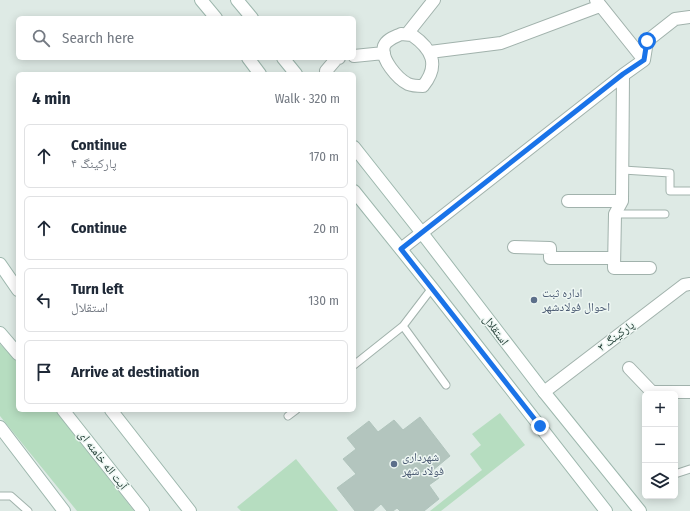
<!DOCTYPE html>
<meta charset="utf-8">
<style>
:root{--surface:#fff;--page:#f2f2f3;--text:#1f2937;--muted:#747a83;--line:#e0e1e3}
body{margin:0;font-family:"Fira Sans Condensed","Noto Naskh Arabic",sans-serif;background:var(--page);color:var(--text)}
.controls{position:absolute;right:12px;bottom:12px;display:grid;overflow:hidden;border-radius:6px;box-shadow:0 2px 10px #0003}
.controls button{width:36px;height:36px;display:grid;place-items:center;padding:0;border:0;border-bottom:1px solid var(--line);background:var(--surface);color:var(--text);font:20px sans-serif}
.stop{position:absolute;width:12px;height:12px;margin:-9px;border:3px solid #1a73e8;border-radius:50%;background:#fff}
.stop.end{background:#1a73e8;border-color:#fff;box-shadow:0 1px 4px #0008}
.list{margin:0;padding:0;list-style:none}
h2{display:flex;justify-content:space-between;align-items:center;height:52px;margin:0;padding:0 16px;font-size:17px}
h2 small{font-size:13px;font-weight:400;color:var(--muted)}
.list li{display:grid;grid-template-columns:26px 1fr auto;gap:12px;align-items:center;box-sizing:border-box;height:64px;margin:0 8px 8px;padding:0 8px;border:1px solid var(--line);border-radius:6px}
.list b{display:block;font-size:15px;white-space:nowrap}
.list p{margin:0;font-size:13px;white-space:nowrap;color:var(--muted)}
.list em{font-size:13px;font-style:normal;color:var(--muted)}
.icon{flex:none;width:22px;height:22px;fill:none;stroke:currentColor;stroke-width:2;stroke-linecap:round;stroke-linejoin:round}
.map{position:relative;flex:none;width:690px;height:511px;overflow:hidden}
.search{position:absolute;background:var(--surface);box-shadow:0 2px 10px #0003;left:16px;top:16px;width:340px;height:44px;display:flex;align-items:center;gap:10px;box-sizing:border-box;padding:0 14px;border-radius:6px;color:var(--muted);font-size:15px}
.panel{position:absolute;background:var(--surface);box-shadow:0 2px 10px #0003;left:16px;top:72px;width:340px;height:340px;border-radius:6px}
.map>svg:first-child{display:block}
</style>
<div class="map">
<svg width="690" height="511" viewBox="0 0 690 511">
<rect width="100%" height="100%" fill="#deeae5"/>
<path fill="#b6ddc0" d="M0 344 18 363V410H55L134 511H77L0 416Z
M500 413 525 445 441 511H430L482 470 470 454 481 445 472 434Z
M296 459 338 511H241L237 507Z"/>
<path fill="#b3c5be" stroke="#b0c4bc" d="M420 417 450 456 433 470 439 478 429 485 439 499 424 511H400L397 508 393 511H387L381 504 373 511H355L337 488 356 474 343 459 356 449 347 438 369 421 378 432 394 420 403 430Z"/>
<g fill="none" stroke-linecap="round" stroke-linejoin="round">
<defs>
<path id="lane" d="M623 170 670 173V191H690
M615 214H665
M403 326 446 385
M354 365 403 326 432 288
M288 416 296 410
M675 474 690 469
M0 496H11L28 511"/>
<path id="street" d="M596 0 644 60
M401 34 412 35C432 49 440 65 423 86 418 86 413 86 408 84 398 79 380 59 384 46 387 39 395 37 401 34Z
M407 34 434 0
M430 52 501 43 600 6
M354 56 384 53
M644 60 647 41 675 19 690 17
M326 71 337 58H339
M623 75 622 201 615 214 614 268H650
M568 201H622
M514 247 550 248V258H614
M401 249 623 75 644 60
M629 368 652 392H690
M544 392 684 285 690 284"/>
<path id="secondary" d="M201 0 216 18
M237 0 252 18
M248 58 260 74
M283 58 296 74
M354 147 422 233 544 392 640 511
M354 191 432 288 606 511
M0 264 18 290
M0 333 18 354
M63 410 143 511
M111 410 190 511
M0 427 64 511"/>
</defs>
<use href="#lane" stroke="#a1b2ac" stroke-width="9"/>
<use href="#street" stroke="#a1b2ac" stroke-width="14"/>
<use href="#secondary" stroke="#9db7ad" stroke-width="14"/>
<use href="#lane" stroke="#fff" stroke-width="7"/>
<use href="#street" stroke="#fff" stroke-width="12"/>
<use href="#secondary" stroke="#fff" stroke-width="12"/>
</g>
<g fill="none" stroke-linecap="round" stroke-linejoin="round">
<path stroke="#1a73e8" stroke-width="5" d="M540 426 401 249 623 74 644 60 647 41"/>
</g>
<g fill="#5c6f8a" stroke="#eef7f3" stroke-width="1.5">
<circle cx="534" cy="300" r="4"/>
<circle cx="394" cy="464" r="4"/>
</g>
<g text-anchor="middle" stroke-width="3" stroke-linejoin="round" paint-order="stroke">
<g font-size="12" fill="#4e5e75" stroke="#eef7f3" text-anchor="start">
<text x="542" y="297">اداره ثبت<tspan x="542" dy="14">احوال فولادشهر</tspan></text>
<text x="402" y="461">شهرداری<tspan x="402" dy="14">فولاد شهر</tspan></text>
</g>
<g font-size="12" fill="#1f3b33" stroke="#eef7f3">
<text transform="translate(496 330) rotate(53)" y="4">استقلال</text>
<text transform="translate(616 336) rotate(-37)" y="4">پارکینگ ۳</text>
<text transform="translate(103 460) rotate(52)" y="4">آیت اله خامنه ای</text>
</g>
</g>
</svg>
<div class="controls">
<button>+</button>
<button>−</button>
<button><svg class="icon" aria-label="layers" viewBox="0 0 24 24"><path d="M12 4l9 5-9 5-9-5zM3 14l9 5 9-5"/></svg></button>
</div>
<div class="stop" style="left:647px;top:41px"></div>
<div class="stop end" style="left:540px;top:426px"></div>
<div class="search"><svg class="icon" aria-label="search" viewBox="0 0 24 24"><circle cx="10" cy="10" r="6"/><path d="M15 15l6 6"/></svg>Search here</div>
<section class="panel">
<h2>4 min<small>Walk · 320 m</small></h2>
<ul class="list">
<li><svg class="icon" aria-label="ahead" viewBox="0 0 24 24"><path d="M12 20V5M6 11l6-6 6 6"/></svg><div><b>Continue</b><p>پارکینگ ۴</p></div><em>170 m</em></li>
<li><svg class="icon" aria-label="ahead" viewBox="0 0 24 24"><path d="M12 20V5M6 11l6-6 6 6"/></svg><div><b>Continue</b></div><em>20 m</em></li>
<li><svg class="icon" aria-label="left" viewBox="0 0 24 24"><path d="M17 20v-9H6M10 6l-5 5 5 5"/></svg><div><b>Turn left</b><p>استقلال</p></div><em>130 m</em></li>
<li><svg class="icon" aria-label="arrive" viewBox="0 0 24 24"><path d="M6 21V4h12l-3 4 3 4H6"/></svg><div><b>Arrive at destination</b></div></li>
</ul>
</section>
</div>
